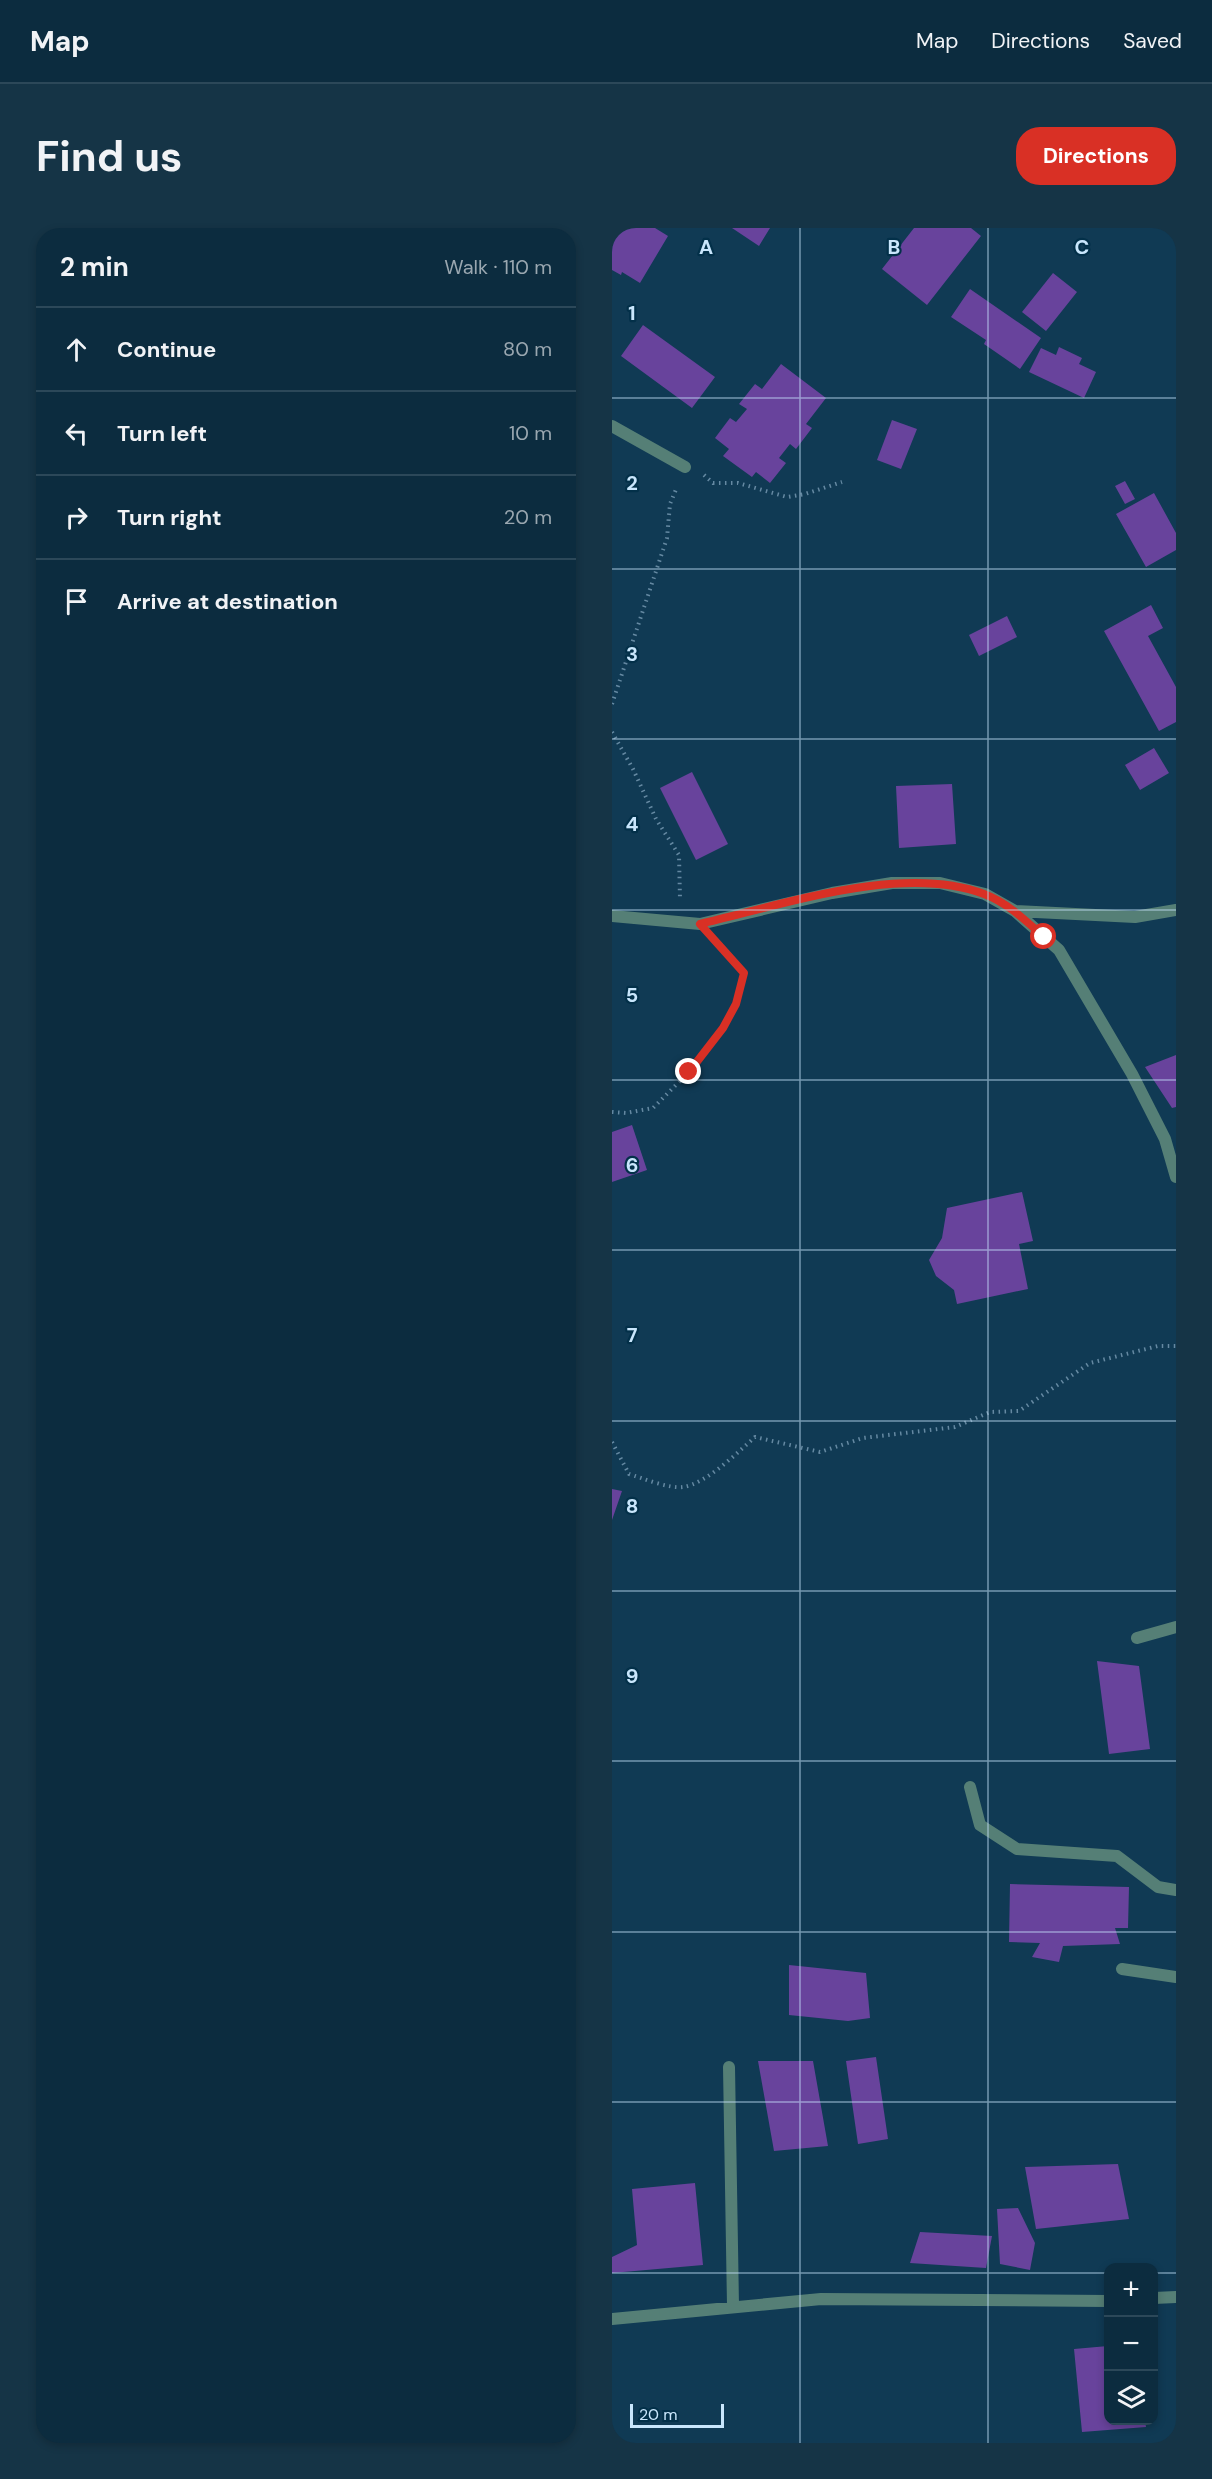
<!DOCTYPE html>
<meta charset="utf-8">
<style>
:root{--surface:#0c2c3f;--page:#153446;--text:#f1f3f6;--muted:#9aa7b0;--line:#2c4859;--accent:#d93025}
body{margin:0;font-family:"DM Sans",sans-serif;background:var(--page);color:var(--text)}
.controls{position:absolute;right:18px;bottom:18px;display:grid;overflow:hidden;border-radius:12px;box-shadow:0 3px 9px #0003}
.controls button{width:54px;height:54px;display:grid;place-items:center;padding:0;border:0;border-bottom:2px solid var(--line);background:var(--surface);color:var(--text);font:30px sans-serif}
.scale{position:absolute;left:18px;bottom:15px;width:94px;box-sizing:border-box;padding-left:6px;border:3px solid #c9e6fc;border-top:0;font-size:16px;line-height:21px;white-space:nowrap;color:#c9e6fc;-webkit-text-stroke:4px #033049;paint-order:stroke}
.stop{position:absolute;width:18px;height:18px;margin:-14px;border:4px solid #d93025;border-radius:50%;background:#fff}
.stop.end{background:#d93025;border-color:#fff;box-shadow:0 2px 6px #0008}
.list{margin:0;padding:0;list-style:none}
h2{display:flex;justify-content:space-between;align-items:center;height:78px;margin:0;padding:0 24px;font-size:26px}
h2 small{font-size:20px;font-weight:400;color:var(--muted)}
.list li{display:grid;grid-template-columns:39px 1fr auto;gap:18px;align-items:center;box-sizing:border-box;height:84px;padding:0 24px;border-top:2px solid var(--line)}
.list b{display:block;font-size:22px;white-space:nowrap}
.list em{font-size:20px;font-style:normal;color:var(--muted)}
.icon{flex:none;width:33px;height:33px;fill:none;stroke:currentColor;stroke-width:2;stroke-linecap:round;stroke-linejoin:round}
.map{position:relative;flex:none;width:564px;height:2215px;overflow:hidden;border-radius:24px}
header{display:flex;align-items:center;gap:36px;box-sizing:border-box;height:84px;padding:0 30px;background:var(--surface);border-bottom:2px solid var(--line)}
header strong{font-size:28px}
nav{display:flex;gap:33px;margin-inline-start:auto;font-size:21px}
.intro{display:flex;align-items:center;justify-content:space-between;box-sizing:border-box;height:144px;padding:0 36px}
h1{margin:0;font-size:42px}
.button{padding:15px 27px;border-radius:24px;background:var(--accent);color:#fff;font-size:21px;font-weight:700}
main{display:flex;gap:36px;padding:0 36px}
aside{flex:1;background:var(--surface);border-radius:24px;box-shadow:0 3px 9px #0003}
.map>svg:first-child{display:block}
</style>
<header>
<strong>Map</strong>
<nav><a>Map</a><a>Directions</a><a>Saved</a></nav>
</header>
<div class="intro"><h1>Find us</h1><a class="button">Directions</a></div>
<main>
<aside>
<h2>2 min<small>Walk · 110 m</small></h2>
<ul class="list">
<li><svg class="icon" aria-label="ahead" viewBox="0 0 24 24"><path d="M12 20V5M6 11l6-6 6 6"/></svg><div><b>Continue</b></div><em>80 m</em></li>
<li><svg class="icon" aria-label="left" viewBox="0 0 24 24"><path d="M17 20v-9H6M10 6l-5 5 5 5"/></svg><div><b>Turn left</b></div><em>10 m</em></li>
<li><svg class="icon" aria-label="right" viewBox="0 0 24 24"><path d="M7 20v-9h11M14 6l5 5-5 5"/></svg><div><b>Turn right</b></div><em>20 m</em></li>
<li><svg class="icon" aria-label="arrive" viewBox="0 0 24 24"><path d="M6 21V4h12l-3 4 3 4H6"/></svg><div><b>Arrive at destination</b></div></li>
</ul>
</aside>
<div class="map">
<svg width="564" height="2215" viewBox="0 0 564 2215">
<rect width="100%" height="100%" fill="#103a54"/>
<path fill="#68439c" d="M0 0H43L56 8 28 55 10 44 9 47 0 42Z
M120 0H158L147 18Z
M302 0H359L369 8 315 77 270 41Z
M441 45 465 64 434 103 410 84Z
M358 61 429 110 408 141 372 116 374 112 339 89Z
M31 97 103 149 80 180 9 128Z
M447 119 470 130 467 136 484 144 472 170 417 144 429 120 444 127Z
M169 136 214 170 194 196 200 200 184 221 178 216 167 230 174 235 158 255 144 244 140 249 111 228 117 221 103 210 118 190 124 194 135 181 127 176 143 156 150 161Z
M280 192 305 201 289 241 265 232Z
M513 253 523 271 513 276 503 258Z
M542 265 564 305V322L534 339 504 286Z
M539 377 551 400 536 408 564 459V494L547 503 492 403Z
M395 388 405 409 367 428 357 407Z
M542 520 557 545 528 562 513 537Z
M80 544 116 616 84 632 48 560Z
M340 556 344 616 287 620 284 558Z
M564 827V879L560 880 533 839Z
M20 897 35 942 0 954V904Z
M410 964 421 1013 407 1016 416 1061 345 1076 342 1062 324 1048 317 1032 330 1010 335 980Z
M0 1261 10 1263 0 1292Z
M485 1433 527 1438 538 1521 497 1526Z
M398 1656 517 1659 516 1700H503L508 1716 451 1718 447 1734 420 1729 428 1715 397 1714Z
M177 1737 254 1745 258 1790 236 1793 177 1787Z
M264 1829 276 1911 246 1916 234 1833Z
M146 1833H201L216 1918 162 1923Z
M506 1936 517 1991 424 2001 413 1939Z
M83 1955 91 2037 0 2045V2029L25 2017 20 1961Z
M406 1980 423 2015 418 2042 388 2036 385 1981Z
M308 2004 380 2008 374 2040 298 2035Z
M496 2118V2164H493L494 2177H496V2192H533L534 2199 470 2204 462 2121Z"/>
<g fill="none" stroke-linecap="round" stroke-linejoin="round">
<path stroke="#6589a2" stroke-width="4" stroke-dasharray="1.5 4.5" stroke-linecap="butt" d="M92 247 101 255H126L175 269 193 266 230 254
M0 476 55 310 58 276 65 259
M0 504 21 541 44 591 67 627 68 671
M0 884 14 885 41 880 77 844 111 800 124 776 132 745 104 714
M0 1214 17 1246C30 1250 57 1261 71 1259 94 1256 126 1224 143 1209L208 1224 251 1210 343 1199 378 1184 407 1183 478 1135 546 1118H564"/>
<path stroke="#557f76" stroke-width="12" d="M0 198 73 239
M403 683 523 689 564 682
M0 688 88 696 220 665 280 655H328L373 666 403 683 447 722 520 846 553 911 564 949
M525 1410 564 1399
M358 1559 368 1597 405 1621 505 1628 546 1659 564 1662
M510 1741 564 1749
M117 1839 121 2078
M542 2070 564 2069
M0 2091 209 2071 496 2073"/>
</g>
<g fill="none" stroke-linecap="round" stroke-linejoin="round">
<path stroke="#d93025" stroke-width="8" d="M77 844 111 800 124 776 132 745 88 696C170 677 291 635 372 666 396 675 414 693 432 709"/>
</g>
<path fill="none" stroke="#c9e6fc" stroke-width="1.5" stroke-opacity="0.55" d="M188 0V2215M376 0V2215M0 170H564M0 341H564M0 511H564M0 682H564M0 852H564M0 1022H564M0 1193H564M0 1363H564M0 1533H564M0 1704H564M0 1874H564M0 2045H496M542 2045H564"/>
<g font-size="20" text-anchor="middle" font-weight="bold" fill="#c9e6fc" stroke="#033049" stroke-width="4.5" stroke-linejoin="round" paint-order="stroke">
<text x="94" y="26">A</text>
<text x="282" y="26">B</text>
<text x="470" y="26">C</text>
<text x="20" y="92">1</text>
<text x="20" y="262">2</text>
<text x="20" y="433">3</text>
<text x="20" y="603">4</text>
<text x="20" y="774">5</text>
<text x="20" y="944">6</text>
<text x="20" y="1114">7</text>
<text x="20" y="1285">8</text>
<text x="20" y="1455">9</text>
</g>
</svg>
<div class="controls">
<button>+</button>
<button>−</button>
<button><svg class="icon" aria-label="layers" viewBox="0 0 24 24"><path d="M12 4l9 5-9 5-9-5zM3 14l9 5 9-5"/></svg></button>
</div>
<div class="scale">20 m</div>
<div class="stop" style="left:432px;top:709px"></div>
<div class="stop end" style="left:77px;top:844px"></div>
</div>
</main>
